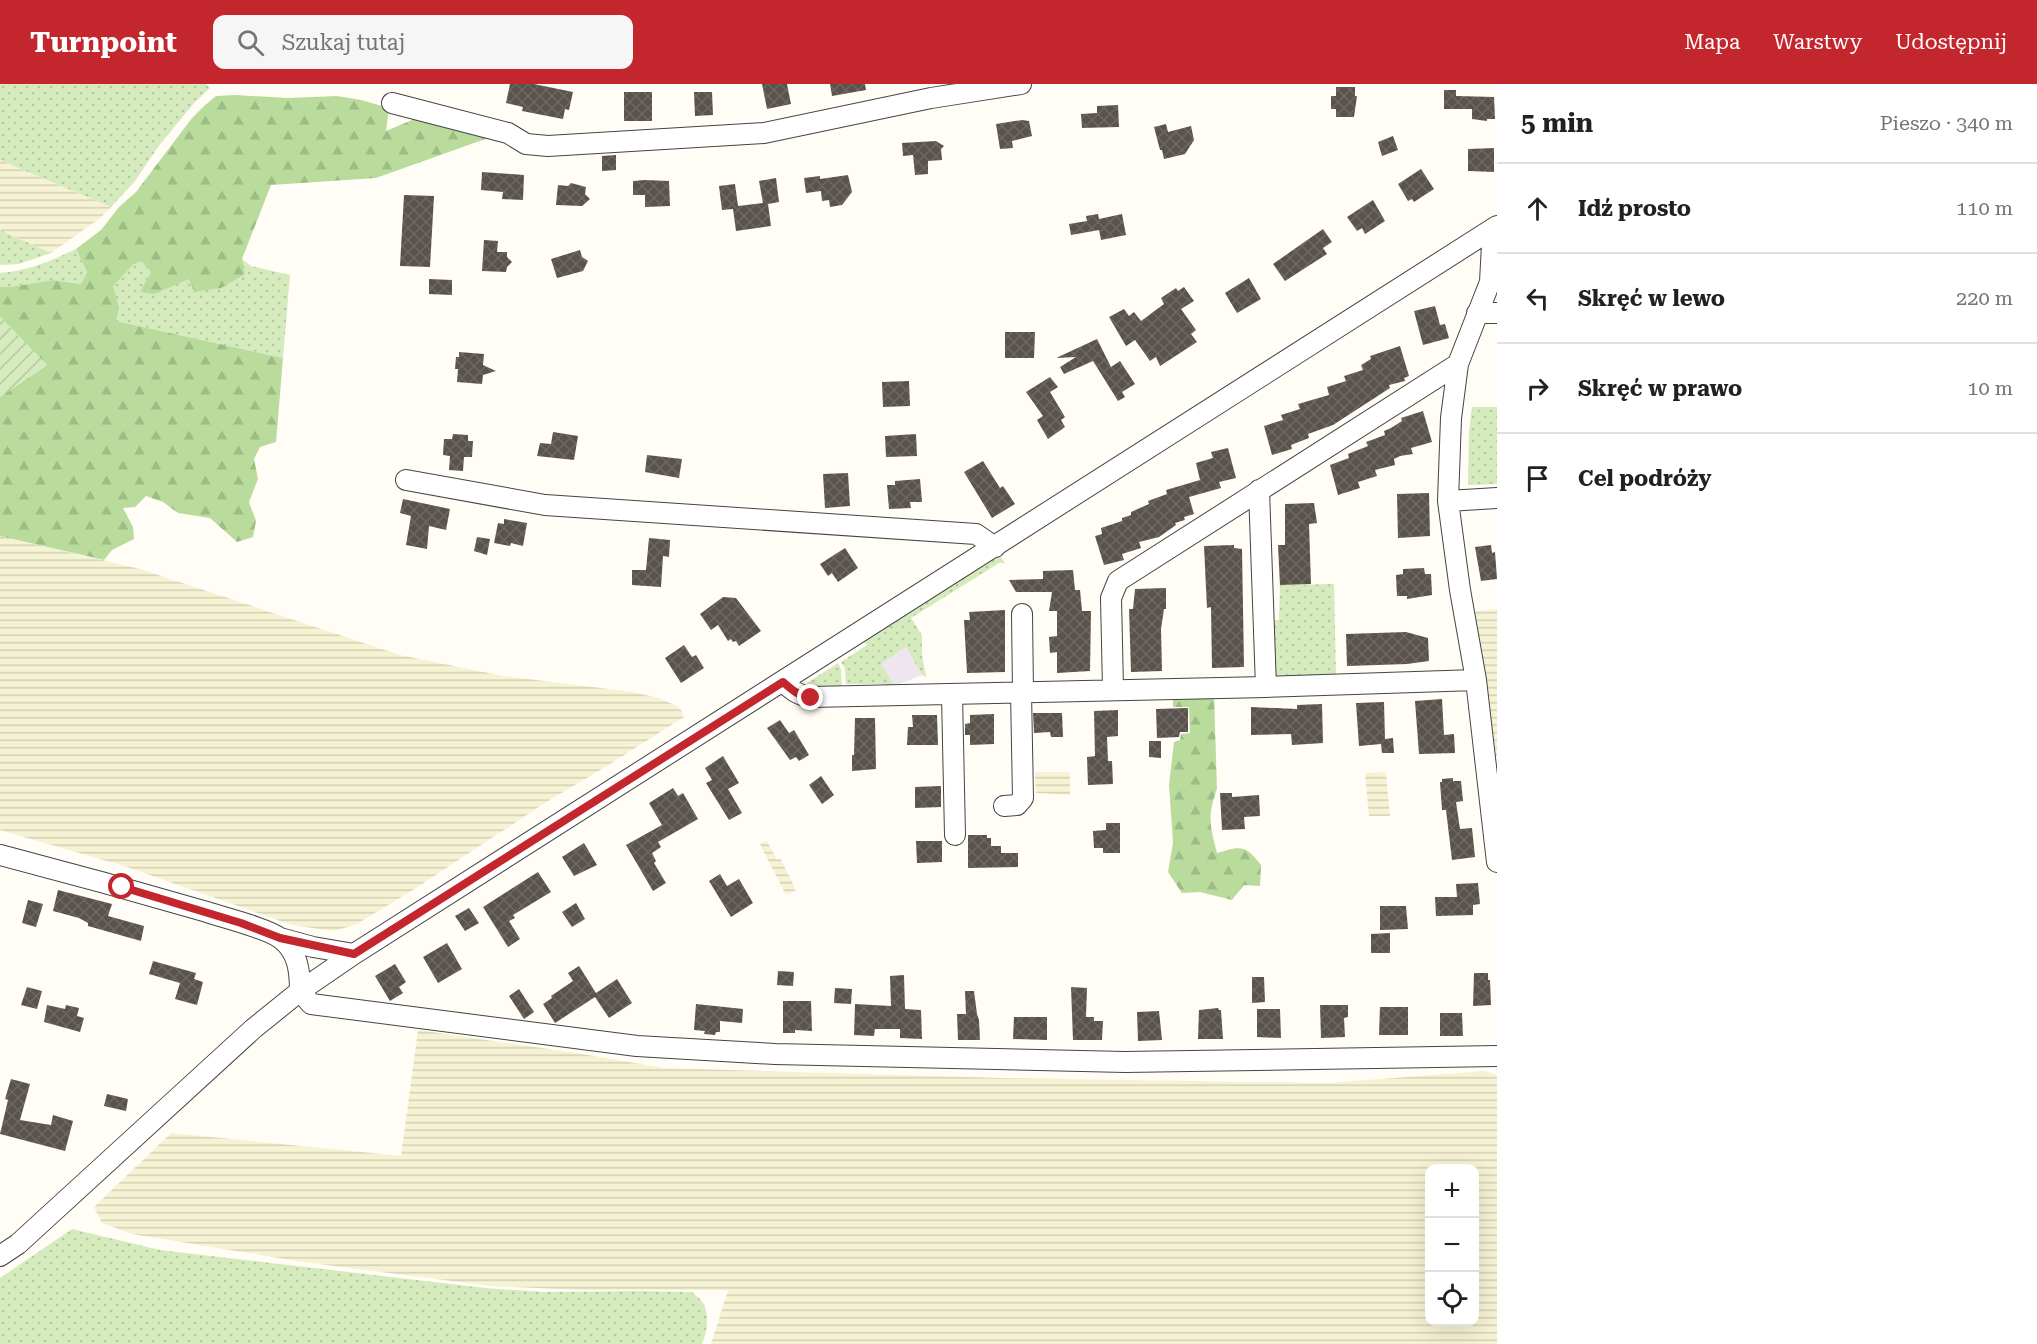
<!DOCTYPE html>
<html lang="pl">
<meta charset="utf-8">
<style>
:root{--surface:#fff;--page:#f6f6f6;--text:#202124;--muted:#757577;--line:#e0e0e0;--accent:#c4262e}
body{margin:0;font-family:"Roboto Serif",serif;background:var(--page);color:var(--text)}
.controls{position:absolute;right:18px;bottom:18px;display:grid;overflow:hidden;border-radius:12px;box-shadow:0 6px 24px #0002}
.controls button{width:54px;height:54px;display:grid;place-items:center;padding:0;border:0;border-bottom:2px solid var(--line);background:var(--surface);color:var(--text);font:30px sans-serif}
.stop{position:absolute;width:18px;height:18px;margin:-14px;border:4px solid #c4262e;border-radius:50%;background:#fff}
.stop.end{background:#c4262e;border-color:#fff;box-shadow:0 2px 6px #0008}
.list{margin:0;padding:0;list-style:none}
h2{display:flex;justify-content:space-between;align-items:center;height:78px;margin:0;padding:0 24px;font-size:26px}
h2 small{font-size:20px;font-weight:400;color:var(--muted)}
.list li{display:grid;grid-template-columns:39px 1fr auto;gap:18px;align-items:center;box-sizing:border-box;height:90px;padding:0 24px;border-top:2px solid var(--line)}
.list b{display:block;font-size:22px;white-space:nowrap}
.list em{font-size:20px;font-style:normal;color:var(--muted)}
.icon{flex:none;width:33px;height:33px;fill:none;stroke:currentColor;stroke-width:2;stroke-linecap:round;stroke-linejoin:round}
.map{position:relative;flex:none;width:1497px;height:1260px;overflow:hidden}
header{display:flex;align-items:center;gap:36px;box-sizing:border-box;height:84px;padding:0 30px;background:var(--accent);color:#fff}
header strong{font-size:28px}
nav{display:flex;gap:33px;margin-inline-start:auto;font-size:21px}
.search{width:420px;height:54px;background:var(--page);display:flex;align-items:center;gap:15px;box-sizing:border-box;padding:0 21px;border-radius:12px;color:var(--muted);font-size:22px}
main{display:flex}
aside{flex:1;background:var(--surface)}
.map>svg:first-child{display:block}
</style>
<header>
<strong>Turnpoint</strong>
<div class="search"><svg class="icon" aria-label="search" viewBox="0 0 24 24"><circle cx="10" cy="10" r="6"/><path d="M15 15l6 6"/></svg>Szukaj tutaj</div>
<nav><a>Mapa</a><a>Warstwy</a><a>Udostępnij</a></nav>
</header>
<main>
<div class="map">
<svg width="1497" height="1260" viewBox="0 0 1497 1260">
<defs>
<pattern id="farmland-rules" width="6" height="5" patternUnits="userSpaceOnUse" patternTransform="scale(1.5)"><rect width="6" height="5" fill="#f6f3d4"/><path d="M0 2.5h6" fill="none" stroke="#d2cfb5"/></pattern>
<pattern id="grass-dots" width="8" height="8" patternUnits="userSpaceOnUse" patternTransform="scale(1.5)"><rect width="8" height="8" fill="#d5ebbd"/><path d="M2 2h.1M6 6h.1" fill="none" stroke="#b6c8a1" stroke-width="1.8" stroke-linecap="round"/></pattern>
<pattern id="forest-firs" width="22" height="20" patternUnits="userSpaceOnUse" patternTransform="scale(1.5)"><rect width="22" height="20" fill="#b9dc9c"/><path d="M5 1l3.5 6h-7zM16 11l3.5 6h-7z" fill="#9ebc85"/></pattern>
<pattern id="garden-furrows" width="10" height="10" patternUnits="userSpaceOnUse" patternTransform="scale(1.5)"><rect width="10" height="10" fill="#d5ebbd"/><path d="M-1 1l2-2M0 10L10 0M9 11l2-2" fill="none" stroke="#b6c8a1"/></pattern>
<pattern id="building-cross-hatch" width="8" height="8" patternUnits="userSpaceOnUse" patternTransform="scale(1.5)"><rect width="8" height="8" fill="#5a524d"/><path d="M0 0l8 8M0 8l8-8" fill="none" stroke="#6d6662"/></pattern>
</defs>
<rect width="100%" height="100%" fill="#fffdf5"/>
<path fill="#eee6ef" d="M906 563 922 591 895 602 881 580Z"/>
<path fill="url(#farmland-rules)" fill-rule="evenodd" d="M0 76 111 123 100 134 51 169 0 146Z
M0 452 140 485 400 571 503 592 633 608 658 614 677 622 682 627 684 633 607 682 548 717 413 806 355 841 333 847 292 841 124 782 0 746Z
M1497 525V672L1495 671 1470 528Z
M1035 688H1070V711L1036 709Z
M1386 688 1390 732H1369L1365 689Z
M767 757 777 776 780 774 796 806 786 811 760 760Z
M418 946 576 969 664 984 1002 994 1328 999 1485 987 1497 991V1260H711L728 1206H583L491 1202 303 1178 132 1150 102 1139 94 1123 171 1049 401 1072ZM1430 1084H1474V1238H1430Z"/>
<path fill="url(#grass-dots)" d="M0 0H206L210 4 194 19 158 63 135 97 111 123 0 76Z
M0 146 51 169 19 180 0 181Z
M76 165 87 188 81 200 53 196 17 202 0 203V189C28 187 51 177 76 165Z
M242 175 251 182 290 191 283 274 116 237 112 202 133 181 141 177 151 188 190 194Z
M1472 323H1497V400L1468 401 1469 348Z
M999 471 1005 479H999L911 534 922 551V570L926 593 922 591 906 563 881 580 895 602 902 600 905 606 884 607 883 600H846L845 585 841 578 867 561 864 557Z
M1334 500 1336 594 1280 595 1274 593 1270 536H1279L1280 501Z
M838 579 841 585 842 608 807 603V599Z
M72 1145 160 1166 485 1204 543 1208 640 1207 692 1208C695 1211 701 1215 703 1219 710 1231 707 1248 702 1260H0V1194Z"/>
<path fill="url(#forest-firs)" d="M235 11 288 14 337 12 361 16 389 24 386 47 436 26 498 43 488 54 376 94 271 101 242 175 245 190 221 204 194 208 189 195 154 210 140 208 151 188 141 177 133 181 113 202 119 224 116 237 283 274 276 358 260 363 254 375 258 395 249 418 256 437 253 453 237 458 210 434 178 429 163 418 146 412 135 423 123 424 133 443 134 455 112 466 104 476 0 452V313L47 281 0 233V203L17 202 53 196 81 200 87 188 76 165 101 146 119 123 136 108 192 34 204 22 216 12Z
M1214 612 1217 705C1207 732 1210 742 1217 769 1241 762 1245 760 1261 781L1260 802 1244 801 1232 816 1200 808 1182 809 1168 788 1173 759 1169 701 1174 658 1180 656 1181 650 1190 649 1189 623H1173V613Z"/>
<path fill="url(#garden-furrows)" d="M0 233 47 281 0 313Z"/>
<path fill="url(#building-cross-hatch)" d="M510 0H534L573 8 569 26 565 25 563 35 522 27 523 23 506 19Z
M762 0H787L791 20 767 25Z
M830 0H865L866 6 832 12Z
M1336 3H1355V12H1357L1354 33H1336V25H1331V12H1336Z
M1444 6H1456V12L1494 13 1495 35H1487V37L1472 35V25H1444Z
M624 8H652V37H624Z
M694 8H712L713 31 695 32Z
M1118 21 1119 43 1082 44 1081 30 1097 29V22Z
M1022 36 1029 37 1032 52 1012 57 1013 64 1000 65 996 40Z
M1166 40 1168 48 1191 42 1194 56 1185 70 1164 75 1162 66H1160L1154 43Z
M1393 52 1398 66 1382 72 1378 58Z
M936 57 944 62 941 65 942 76 928 77V90L915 91 913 71 903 72 902 59Z
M1494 64V88L1468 87V65Z
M616 71V86L602 87V72Z
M1421 85 1434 105 1414 118 1412 115 1408 117 1398 100Z
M482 88 524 91 523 116 502 115 503 108 481 106Z
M848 91 852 108 842 121 830 123 829 116 822 117 821 107 806 109 804 94 820 92V95Z
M776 94 779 118 768 120 771 142 736 147 733 125 722 126 719 102 735 100 738 122 763 119 759 97Z
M645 96 669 97 670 122 645 123V111H633V97Z
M571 99 586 103 585 110 590 115 582 122 556 121 558 101 568 102Z
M404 111 434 112 430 183 400 182Z
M1373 116 1385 137 1365 150 1362 144 1357 147 1347 133Z
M1098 130 1099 135 1122 130 1126 151 1101 156 1099 146 1071 151 1069 140 1087 137 1086 132Z
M1323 145 1332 158 1323 164 1327 170 1285 197 1273 180Z
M484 156 498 157 497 168H507V173L512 178 507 183 506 188 482 187Z
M580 166 582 173 588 177 583 187 557 194 551 175Z
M1249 194 1261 215 1237 229 1225 209Z
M429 195 452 196V211L429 210Z
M1184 203 1194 217 1181 225 1196 246 1191 250 1197 258 1160 282 1156 273 1150 277 1135 256 1126 262 1109 233 1124 225 1129 232 1134 228 1141 237 1164 220 1161 214 1176 204 1178 207Z
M1435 222 1440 241 1445 240 1449 254 1423 261 1414 227Z
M1005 248H1035L1034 274H1005Z
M1097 255 1111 283 1120 277 1135 300 1122 308 1125 313 1118 317 1093 277 1064 290 1060 283 1076 273 1056 274Z
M1400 262 1409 292 1404 294 1405 297 1389 301 1390 304 1333 341 1308 350 1309 354 1291 361 1292 365 1272 371 1264 342 1283 336 1281 331 1300 325 1298 320 1329 311 1327 303 1346 297 1344 292 1363 286 1361 281 1371 275 1370 272Z
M459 268 484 270 483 281 496 287 483 291 482 300 457 298 458 285H455L456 273H459Z
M1050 293 1058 303 1050 308 1065 333 1061 336 1065 343 1048 355 1037 336 1043 332 1026 308Z
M909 297 910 322 883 323 882 298Z
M1423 327 1432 358 1411 364 1413 370 1400 372 1394 375 1395 381 1375 386 1377 392 1358 398 1360 404 1338 411 1330 381 1349 374 1348 370 1368 362 1366 358 1385 351 1384 347 1391 344 1402 337 1401 334Z
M553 348 578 352 574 376 537 372 540 359 551 360Z
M453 350 468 351V357H473L472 373H464L463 387 449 386 450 372 443 371 444 355H452Z
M916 350 917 372 886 373 885 352Z
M1228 364 1236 394 1219 398 1221 404 1189 413 1194 430 1184 433 1185 436 1175 439 1176 441 1159 453 1139 458 1141 464 1122 470 1124 476 1104 481 1095 452 1102 450 1101 444 1122 437V434L1131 431V428L1149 420 1148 417 1167 410 1166 406 1200 396 1196 379 1213 374 1211 368Z
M647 371 682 375 679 394 645 388Z
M983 377 1000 404 1003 402 1015 420 992 434 964 388Z
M848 389 850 422 825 424 823 390Z
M920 395 922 418H910L911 424 889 425 887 401H895V397Z
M1429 409 1430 452 1398 454 1397 410Z
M403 415 450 425 446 446 429 442 427 465 406 461 411 432 400 429Z
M1314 419 1317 439 1309 440 1311 500 1280 501 1278 461H1285V420Z
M504 435 527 439 523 462 511 459 510 462 494 459 498 439 504 440Z
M477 453 490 455 487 471 474 467Z
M649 454 670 456 669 473 663 472 661 503 632 501V486H646Z
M1234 461V464L1242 465 1244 583 1212 584 1211 523 1207 524 1204 462Z
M1491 461 1492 469 1495 468 1497 495 1481 497 1475 463Z
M845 464 858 484 838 498 832 489 828 492 820 480Z
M1424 484 1425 490H1431L1432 511 1407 515V512H1397L1396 491 1403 490V485Z
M1073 486 1075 506H1080L1082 527H1091L1090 587 1057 589V568L1050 569 1049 553 1057 552V527H1049L1052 508H1016L1009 496 1043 495V487Z
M1166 504V525H1164L1161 545 1162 587 1131 588 1129 525H1133L1135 505Z
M723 513 736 514 761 547 739 562 736 557 733 558 731 555 728 557 718 541 711 546 700 530Z
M1005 526V588L967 589 964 536H970L969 528Z
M1406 548 1428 554 1429 577 1407 580 1347 582 1346 550Z
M684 561 692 573 696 571 704 584 681 599 665 574Z
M1442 615 1444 651 1454 650 1455 669 1419 670 1415 617Z
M1384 618 1385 655 1393 654 1394 669H1382L1381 660 1359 662 1356 619Z
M1322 620 1323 659 1292 661 1291 650 1251 651V623L1297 625V621Z
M1188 624V648H1180L1179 653 1157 654 1156 625Z
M1118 626V652L1107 653 1108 677H1112L1113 700 1088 701 1087 673 1095 672 1094 627Z
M1033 629H1062L1063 653H1051L1050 648 1034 649Z
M994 630V660L970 661V651H965V640L970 639V631Z
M912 631H937L938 661H907L908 643H913Z
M855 634H875L876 685 852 687V671H854Z
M780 636 789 649 794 646 809 671 799 677 796 673 790 676 767 644Z
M1149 657H1161V674L1149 673Z
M723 672 739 699 728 705 742 729 729 736 706 699 712 696 705 684Z
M821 692 834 711 822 720 809 701Z
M1453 694V697H1461L1463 717 1456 718 1460 745 1472 744 1475 773 1452 776 1446 726H1442L1440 698H1442V695Z
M941 702V723L915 724V703Z
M673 704 678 712 683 709 698 735 658 758 661 763 652 769 656 777 654 779 666 799 653 807 626 761 662 741 649 719Z
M1220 709H1232V713L1259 711 1260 732 1244 733 1245 745 1222 746Z
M1106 739H1120V769H1103V764H1094L1093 747 1106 746Z
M968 751H987V754H991V762H1001V769H1018V783L968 784Z
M916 757H942V778L917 779Z
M584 759 597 781 574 792 562 773Z
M538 788 551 808 513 831 515 834 509 837 520 855 508 863 483 823Z
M720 790 727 802 739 795 753 819 731 833 709 797Z
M1478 799 1480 820 1473 821V831L1436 832 1435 813H1457L1456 800Z
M58 806 112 820 108 832 144 842 141 857 88 842V839L79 834 53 827Z
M28 816 43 820 36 843 22 839Z
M576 819 585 835 572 843 562 828Z
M1380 822H1406L1408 845 1380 846Z
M469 824 479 839 465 847 455 832Z
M1390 849V869H1371V850Z
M447 859 462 885 438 899 423 873Z
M153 877 196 889 194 895 203 898 197 921 175 915 180 899 149 890Z
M395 880 406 898 399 903 403 909 390 917 375 892Z
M579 882 596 909 617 895 632 919 609 934 595 913 555 939 543 920 552 914 551 912 573 897 568 889Z
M778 887 794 888 793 902 777 901Z
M1474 889H1488V896H1490L1491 921 1473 922Z
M904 891 905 925 921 926 922 955 900 954V945H875L874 952 854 951 855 920 891 922 890 892Z
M1252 893H1264L1265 918 1252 919Z
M27 903 42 907 37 925 21 921Z
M1071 903 1087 904 1086 933H1094V937H1103L1102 956H1073Z
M835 904 852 905 851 920 834 919Z
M519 905 534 928 524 935 509 912Z
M965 907H974L977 930 979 936 980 956H958L957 930H966Z
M783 917H811L812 947 795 946V949H783Z
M696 920 743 925 742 939 720 937V948H716L715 951 704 950 705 947 694 946Z
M47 921 65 925 66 921 79 924 77 932 84 934 80 948 44 938Z
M1320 921H1348V933L1344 934 1345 953 1321 954Z
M1380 923H1408V951H1379Z
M1218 924 1219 926H1221L1223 955H1198L1199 926Z
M1257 925H1280L1281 954 1257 953Z
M1159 927 1162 956 1138 957 1137 928Z
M1440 929H1462L1463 952H1440Z
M1014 933H1047V956L1013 955Z
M11 995 30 1000 20 1036 51 1041 53 1031 73 1037 65 1067 0 1050 8 1016 5 1015Z
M107 1010 128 1015 126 1027 104 1022Z"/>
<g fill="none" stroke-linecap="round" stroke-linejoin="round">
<defs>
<path id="minor" d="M392 19 508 49 526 60 548 62 764 49 931 14 1021 0
M1497 153 1492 160 1490 198 1458 280 1451 334 1448 417 1460 506 1476 596 1497 778
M1477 229H1497
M406 396 545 421 976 450 995 463
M1259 406 1266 603
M1448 417 1497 414
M1022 530 1023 608
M783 598C792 606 799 612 811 613L1266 603 1476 596
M1113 605 1111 514 1118 497 1458 280
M952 611 955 751
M1004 722 1017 721 1023 714 1021 608
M0 771C69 789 138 808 207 828 225 834 266 844 280 854 298 867 300 887 300 907L311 920 637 962 775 970 1125 978 1497 972
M280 854 313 863 354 870
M0 1172 18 1160 253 945 300 907 354 870 1497 142"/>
</defs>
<use href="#minor" stroke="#444" stroke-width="22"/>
<use href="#minor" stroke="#fff" stroke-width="20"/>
</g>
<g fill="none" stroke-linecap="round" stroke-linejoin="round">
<path stroke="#c4262e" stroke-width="8" d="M122 803 241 839 280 854 354 870 783 598C792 606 799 612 811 614"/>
</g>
</svg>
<div class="controls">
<button>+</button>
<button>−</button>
<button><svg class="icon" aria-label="locate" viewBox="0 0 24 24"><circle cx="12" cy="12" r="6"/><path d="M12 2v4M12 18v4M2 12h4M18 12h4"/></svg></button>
</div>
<div class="stop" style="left:122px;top:803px"></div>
<div class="stop end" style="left:811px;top:614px"></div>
</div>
<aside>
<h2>5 min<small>Pieszo · 340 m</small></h2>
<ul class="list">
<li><svg class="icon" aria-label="ahead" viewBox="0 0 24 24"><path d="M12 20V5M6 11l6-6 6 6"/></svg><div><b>Idź prosto</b></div><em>110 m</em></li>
<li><svg class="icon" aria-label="left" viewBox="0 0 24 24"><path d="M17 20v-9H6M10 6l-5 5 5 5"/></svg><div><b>Skręć w lewo</b></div><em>220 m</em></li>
<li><svg class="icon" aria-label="right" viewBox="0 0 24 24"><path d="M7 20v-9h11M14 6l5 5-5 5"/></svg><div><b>Skręć w prawo</b></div><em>10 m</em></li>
<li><svg class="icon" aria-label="arrive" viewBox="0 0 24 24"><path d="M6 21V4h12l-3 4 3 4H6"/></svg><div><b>Cel podróży</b></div></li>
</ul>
</aside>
</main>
